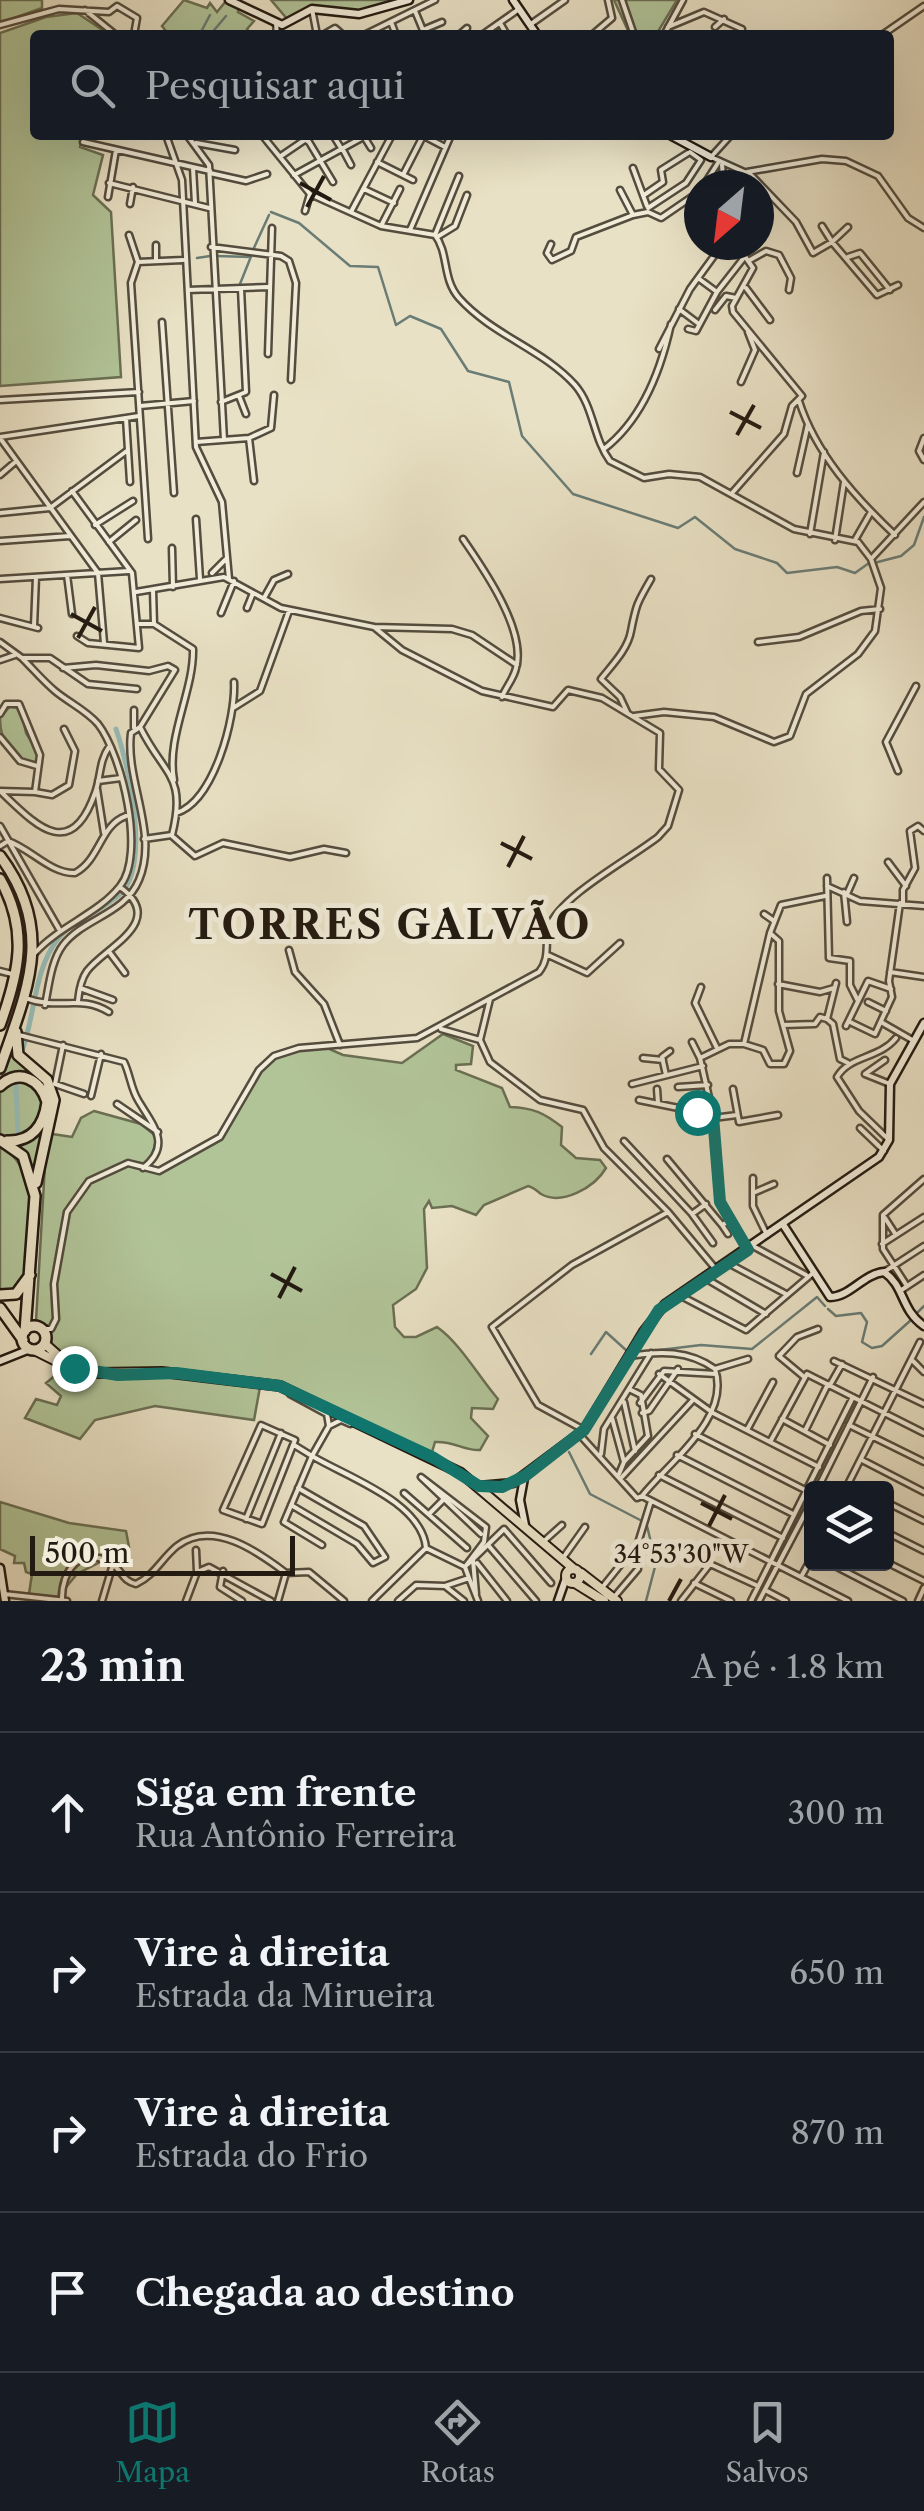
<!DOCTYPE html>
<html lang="pt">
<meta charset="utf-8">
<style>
:root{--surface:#171b24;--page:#242831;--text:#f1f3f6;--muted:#9ea1a6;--line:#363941;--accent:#0f766e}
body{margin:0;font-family:"Libre Caslon Text",serif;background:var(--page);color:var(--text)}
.controls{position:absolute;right:30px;bottom:30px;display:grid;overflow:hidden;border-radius:10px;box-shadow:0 10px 40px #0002}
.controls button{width:90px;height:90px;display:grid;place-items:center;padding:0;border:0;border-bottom:2px solid var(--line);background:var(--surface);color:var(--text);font:50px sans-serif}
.compass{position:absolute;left:684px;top:170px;width:90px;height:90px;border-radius:50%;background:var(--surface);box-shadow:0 10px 40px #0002;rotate:208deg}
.scale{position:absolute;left:30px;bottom:25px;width:265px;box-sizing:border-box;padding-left:10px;border:5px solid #231a11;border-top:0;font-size:28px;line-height:35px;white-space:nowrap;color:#231a11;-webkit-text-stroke:8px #f1ecd9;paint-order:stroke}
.stop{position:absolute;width:30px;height:30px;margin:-22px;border:8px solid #0f766e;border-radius:50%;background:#fff}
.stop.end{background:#0f766e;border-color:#fff;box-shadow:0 2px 10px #0008}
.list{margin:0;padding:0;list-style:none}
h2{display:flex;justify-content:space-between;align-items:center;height:130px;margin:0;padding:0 40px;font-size:42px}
h2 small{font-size:32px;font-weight:400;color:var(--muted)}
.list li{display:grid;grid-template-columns:65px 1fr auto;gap:30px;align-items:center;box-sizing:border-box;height:160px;padding:0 40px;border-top:2px solid var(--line)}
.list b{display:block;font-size:38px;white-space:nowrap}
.list p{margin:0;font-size:32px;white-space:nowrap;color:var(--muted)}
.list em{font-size:32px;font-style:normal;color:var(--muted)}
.icon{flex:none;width:55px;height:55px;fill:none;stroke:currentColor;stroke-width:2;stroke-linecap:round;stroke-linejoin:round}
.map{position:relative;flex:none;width:924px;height:1601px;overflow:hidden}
.search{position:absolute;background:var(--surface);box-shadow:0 10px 40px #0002;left:30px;right:30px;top:30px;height:110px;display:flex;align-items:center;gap:25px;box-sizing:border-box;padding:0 35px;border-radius:10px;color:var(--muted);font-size:38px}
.sheet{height:770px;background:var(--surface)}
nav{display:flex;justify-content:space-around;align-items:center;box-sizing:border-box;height:140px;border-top:2px solid var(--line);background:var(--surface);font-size:28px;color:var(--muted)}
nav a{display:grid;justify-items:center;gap:5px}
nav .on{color:var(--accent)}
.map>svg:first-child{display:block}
</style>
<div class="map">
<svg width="924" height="1601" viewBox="0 0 924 1601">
<rect width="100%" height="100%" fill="#e9e1c5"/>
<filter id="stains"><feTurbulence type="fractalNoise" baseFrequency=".002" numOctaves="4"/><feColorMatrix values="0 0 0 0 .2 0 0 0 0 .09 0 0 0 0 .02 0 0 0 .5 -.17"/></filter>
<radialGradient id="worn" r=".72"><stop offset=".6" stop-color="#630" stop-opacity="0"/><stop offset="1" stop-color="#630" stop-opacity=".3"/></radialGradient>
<path fill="#b1c498" stroke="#6a6f54" stroke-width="2.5" d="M0 0H42V8L0 23Z
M184 0 207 8 210 3 217 12 226 1 239 7 238 12 254 21 247 29 251 35H169L162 26Z
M271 0H397L356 13 317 7 288 20Z
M614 0H677L656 35H630Z
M77 13 110 35H35V135H83L80 147 103 155 93 195 111 212 121 377 0 386V33L46 17Z
M10 706 21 709 26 733 39 754 37 765C12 760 0 742 0 718Z
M443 1034 473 1046 471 1064 456 1065V1070L502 1088 510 1107C534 1108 544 1113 562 1127L561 1145 576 1158 600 1160 606 1168C595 1187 562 1206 541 1194 537 1191 533 1187 528 1186L484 1205 476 1215 452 1206 432 1208 429 1201 424 1209 427 1268 416 1289 393 1305 395 1327 404 1337H416L437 1327C460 1343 479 1377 498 1399L493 1409 472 1408 471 1418 488 1436 480 1450C464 1451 455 1441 435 1442L432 1452C327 1406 246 1356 125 1376L159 1374 260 1387 254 1420 155 1406 95 1420 80 1439 25 1418 36 1399 57 1405 61 1396 46 1383 63 1369 89 1372 55 1353 46 1341 58 1320 55 1283 66 1217 90 1182 127 1163 158 1172 215 1142 255 1074 273 1057 296 1048 325 1047 343 1055 402 1063Z
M13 1036 14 1050 46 1080 52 1093 35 1177 24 1154 8 1143 24 1141 48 1111 34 1079 0 1082Z
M13 1080 31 1082 44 1102 35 1128 14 1139 0 1136V1089Z
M94 1111 141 1124 157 1137 151 1160 145 1164C126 1158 117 1165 101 1173 60 1194 58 1241 54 1282 52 1297 59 1314 51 1328H43L36 1321 46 1147 52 1134 72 1137 81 1118Z
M0 1145C45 1173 28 1235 24 1282L21 1289 0 1293Z
M0 1502 69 1523 126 1531 129 1547 77 1574 58 1597 29 1594 32 1574 26 1572 24 1563H14L15 1556 0 1549Z"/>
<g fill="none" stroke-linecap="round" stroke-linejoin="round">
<path stroke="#697c75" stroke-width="2.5" d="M205 35 202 30 210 15
M210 35 226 16
M271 212 299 223 350 266 378 267 396 325 410 316 441 329 468 371 509 382 522 436 573 494 678 528 695 517 735 549 777 563 787 573 837 567 855 573 869 563
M253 250 269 215
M216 256 251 257
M197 258 210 256
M240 284 252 254
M874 563 901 556 914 545 924 517
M828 1309 836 1316 861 1313 867 1322 862 1342 872 1348 882 1346 911 1320
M915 1315 924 1306
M635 1353 701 1345 752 1349 817 1297 825 1306
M591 1354 606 1332 627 1351
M569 1452 590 1494 642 1521
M812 1488 834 1445
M775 1561 812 1490
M646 1601 656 1563 647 1526
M754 1601 772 1566"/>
<path stroke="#97bdb8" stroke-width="5" d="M22 1051C35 1016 34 970 57 940 72 920 101 912 120 894 151 865 129 767 116 729
M16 1084 18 1134"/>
<defs>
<path id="street" d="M622 0 634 35
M312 9 317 35
M85 10 116 35
M415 11 425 35
M391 22 396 35
M276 23 277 35
M500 23 507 35
M531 24 565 0
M0 25 59 9 109 12 117 6 137 18 134 35
M668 27 704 12 742 29
M715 27 724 19
M423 30 442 22
M323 35 335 28 343 35
M364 35 435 0
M459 35 467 28
M482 35 519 9
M592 35 612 18 608 0
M664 35 683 0
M882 35 924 6
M166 135 182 180 196 447 222 502 229 579
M187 135 209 165 224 440
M262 135 310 194 381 226 435 235
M299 135 309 142 333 182
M333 135 341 148
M363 135 371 148
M422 135 445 147
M731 135 711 157 751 175 796 222 813 253 832 242 877 295 898 285
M83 142 210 171
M196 143 235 150
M342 148 351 165
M281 156 306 139
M377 162 413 180
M722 165 724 185
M193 168 195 203
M633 168 647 206
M747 172 822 159 846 161 878 176 908 218 924 228
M210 173 246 181 267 174
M294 175 367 135
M403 175 423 136
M109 183 209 208
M704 185 718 163
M364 189 394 203
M620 190 633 215
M644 195 663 182 661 170 688 153
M108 197 116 150
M130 204 133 187
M648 208 686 183 701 160 690 152
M352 210 392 135
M305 211 310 194
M381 226 400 189
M822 226 832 242 848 227
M410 230 451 135
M129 235 138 262
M435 235C449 253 442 279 459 298 492 335 544 350 575 385 594 407 593 438 610 461L644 478 669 474 700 477 794 529 858 542 871 559 881 588 875 631 858 654 806 694 790 736 774 742 714 717 664 712 634 716
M435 235 459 176
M437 237 455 226 467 195
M551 244 547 253 552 260 571 251 576 237 633 215 648 212 661 218 699 192
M156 245V261
M211 247 281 256 289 261 296 283 291 380
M848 257 860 253 890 290
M750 260 766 251 779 255 791 278 789 290
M138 262 131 283 148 539
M138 262 183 260
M698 278 717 292
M746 288 770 320
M188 290 268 287
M679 309 699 324
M715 310 726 296 736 298
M162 322 174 493
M688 329 696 331 717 292 746 255
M659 349 690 289 722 245
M268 354 272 228
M741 382 755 350 748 332
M239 396 246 414
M0 400 139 392
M799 401C816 454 855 497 895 535
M221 402 246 392 241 289
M140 406 194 401
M126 418 130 482
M0 437 139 416
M0 438 98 573 104 643
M249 438 254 481
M924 438 919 451 924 460
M196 442 249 438 271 428 274 395
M604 449C643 419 661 370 671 324
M797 473 808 424
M0 475 14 463
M72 491 132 573 139 648 88 643 77 636
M733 492 784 434 792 406 802 396 733 312 732 306 753 268 737 245
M0 513 50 508 128 450
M196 519 200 579
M95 525 133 501
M810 534 824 452
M463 539C483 568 527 631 516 668 514 678 506 687 502 697
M835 540 844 482
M855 540 871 512
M0 541 70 536
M109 542 136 520
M172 548 173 587
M871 559 924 502
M212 573 226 559
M67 575 72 614
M0 579 129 571
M153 590 154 624
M264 598 274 580 288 574
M247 608 253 593
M221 613 234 581
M0 618 38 628
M138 624H154L193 649C194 691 166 737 174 780
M34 626 36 577
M374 627 452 629 472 635 517 665
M0 642 22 658H50L88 684 137 689
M758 642 799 637 861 611 880 609
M22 658C33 669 43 681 55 691 68 702 86 710 98 724 122 755 146 854 120 886 98 914 59 926 35 953
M0 660 15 655
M233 708 260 691 289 611
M134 710V728
M627 712 620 697 601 679C612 665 628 649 631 631 636 605 637 603 651 579
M0 714 6 704H19L40 755 35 792 0 791
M140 727C164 776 187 775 172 835L144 839
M0 737 20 761 37 766
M898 771 886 742 916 686
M98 781 121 778
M97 789 104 833
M0 791C33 822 70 865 95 793 101 777 99 761 109 747
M35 792 52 795 69 785 75 751 64 729
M176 813C214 802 236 717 234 682
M0 826 59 929
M171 835 195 856 223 843 290 857 324 849 346 853
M0 846 8 841C31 849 51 874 75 873 100 860 100 825 126 816
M888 862 906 886
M827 878 829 958 850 961V985L857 999
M827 886 860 901 924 906
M844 892 847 922
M847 894 854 878
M903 903V890L915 868 910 831 918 826 924 831
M764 914 774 921
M770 933 781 905 825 896
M289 950 295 972 324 1004 340 1045
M110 953 125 973
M548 955 587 973 620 943
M0 971 12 974
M890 972 924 977
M836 983 827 1019 833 1024 840 1059 848 1063
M778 984 820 992 834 988
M701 987 695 1003 717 1048
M80 988 113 1000
M25 998C62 1011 79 994 109 1012
M490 999 480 1040 490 1062 540 1100 583 1110 604 1148 668 1212 714 1267
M78 1001C79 991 81 979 87 971 105 947 168 922 120 887
M868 1002 886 1011
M45 1005C49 986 51 961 63 945 84 918 125 914 139 880 159 833 125 781 131 733L140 727 175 670 168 666 149 671 96 665 63 668
M850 1022 875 1034 892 997 889 981 900 903
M881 1022 914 1041
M783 1025 815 1024 820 1017 827 1019
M846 1026 868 981 891 989
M441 1029 480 1040
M19 1035 124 1062C130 1074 131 1089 138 1100 152 1124 173 1145 143 1168
M692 1042 700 1058
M744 1044 763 1050 770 1064H784L790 1051 779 1011V941L770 933 744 1044H729L700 1058 713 1115 720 1202 745 1246
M643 1058 663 1060
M885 1060 865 1074 890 1084
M666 1075 662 1057 670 1051
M55 1084 63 1045
M55 1084 84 1094
M632 1084 703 1066
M678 1087 708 1085
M657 1089 658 1103
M733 1089 739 1122 778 1115
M91 1096 101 1054
M639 1100 713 1115
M117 1104 158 1132
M713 1118 737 1115
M860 1128 884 1151
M889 1140 859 1111 837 1077C850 1055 879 1059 896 1038
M624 1141 692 1214 706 1204
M667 1159 722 1225 730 1221
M753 1178V1206L767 1235
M753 1193 774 1184
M692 1214 713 1243
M885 1218 896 1235
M722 1225 728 1234
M882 1244 924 1217
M753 1246 806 1275
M728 1263 786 1294
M884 1272 924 1246
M705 1278 766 1314
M907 1286 883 1249V1215L924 1179
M900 1291 924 1275
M679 1295 746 1330 813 1273
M42 1329H51L56 1319 54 1284 67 1212 89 1181 128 1163 159 1171 220 1137 259 1070 274 1056 299 1048 417 1038 539 972C551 957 544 943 549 927 560 896 630 859 658 837L668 826 679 790 659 769 660 733 602 698 568 690 553 707 482 691 402 650 374 627 281 608 224 577 136 592
M630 1356C659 1351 689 1350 715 1369 731 1418 670 1461 642 1496
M834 1361 924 1404
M913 1361 924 1372
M715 1369 748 1359
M659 1374 713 1413 819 1467
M803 1376 779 1356 797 1337 818 1329
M830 1385 842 1364
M290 1394 327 1414 329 1426
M624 1402 635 1451
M640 1403 664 1371 716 1374
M642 1413 649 1411 678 1369
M612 1418 624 1462 619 1474
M782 1419 830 1445
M350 1424 341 1420 329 1426 312 1456C347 1477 422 1502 426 1548L465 1567 469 1578
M261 1425 295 1440 262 1524 223 1510Z
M849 1425 924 1462
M584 1430 538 1405 492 1327 572 1265 668 1212
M747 1430 773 1382
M805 1431 828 1384
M579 1434 637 1498 642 1496 848 1601
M695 1434 807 1491
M770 1442 807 1374 924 1433
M294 1445 312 1456 284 1522 322 1545
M601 1454 604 1429 651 1353
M677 1455 793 1514
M862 1460 924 1492
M624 1462 648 1436 641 1395 631 1390
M659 1475 783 1538
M622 1477 693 1400
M818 1488 873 1377
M846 1488 920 1342
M404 1493 467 1548
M886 1502 924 1521
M291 1505 357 1544 373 1563 385 1557 364 1526 298 1488
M429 1514 443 1500
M246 1519 281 1433
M886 1532 924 1551
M543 1542 562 1525
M488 1545 536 1601
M196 1550 197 1572
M563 1558 585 1527
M473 1560 476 1594
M886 1562 924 1581
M477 1563 507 1601
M468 1564 504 1529 551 1583
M831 1564 903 1601
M465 1567 484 1542 486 1527 421 1477 481 1534
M223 1571 220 1587 242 1601
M286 1573 309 1572 344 1601
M801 1577 812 1557
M694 1583 731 1601
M445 1586 464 1601
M601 1589 638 1543 651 1501
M765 1590 786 1601
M4 1594 67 1601
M615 1596 638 1569
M62 1600C61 1571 81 1544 112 1564 123 1571 122 1581 136 1584 155 1575 162 1558 177 1546 212 1519 257 1551 286 1573
M102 1601 113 1564
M186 1601 197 1572 209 1567 271 1601
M278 1601 286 1573
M372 1601 426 1548
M398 1601 416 1585 445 1586 469 1578 478 1601
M681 1601 710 1564 758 1586
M751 1601 853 1397
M759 1601 812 1500
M918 1601 924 1588"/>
<path id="secondary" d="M229 0 282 25 312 9 359 14 409 0
M513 0 537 35
M670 135 711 157
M784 1226 830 1297C850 1297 863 1274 884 1272 905 1286 900 1309 924 1326
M0 1361 30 1349
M524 1478 520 1500 525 1525
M479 1486 513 1483 584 1430 643 1332 665 1304 879 1157 889 1140 890 1084 924 1023
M0 1568 5 1601
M558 1601 566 1578"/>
<path id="primary" d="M45 1344 62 1359
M34 1350 66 1366 98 1373 162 1372 280 1386 461 1473 574 1569
M566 1576a7 7 0 1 1 14 0a7 7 0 1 1-14 0Z
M581 1573 617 1601
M575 1583 604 1601"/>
<path id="highway" d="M0 856C56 931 27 990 0 1068
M0 879C29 930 19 973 0 1025
M16 1032 18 1055 47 1080 54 1100 36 1183
M0 1086C19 1068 40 1079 47 1102 44 1125 32 1142 7 1141
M0 1140 23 1156 35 1196 25 1331
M0 1295 16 1294 30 1275
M0 1308 23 1340
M22 1338a12 12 0 1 1 24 0a12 12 0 1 1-24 0Z"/>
</defs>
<use href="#street" stroke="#544c3e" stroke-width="9"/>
<use href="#secondary" stroke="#231a11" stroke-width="11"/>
<use href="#primary" stroke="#231a11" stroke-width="12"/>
<use href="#highway" stroke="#231a11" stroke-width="14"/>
<use href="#street" stroke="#f1ecd9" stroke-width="4"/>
<use href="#secondary" stroke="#f1ecd9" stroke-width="6"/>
<use href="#primary" stroke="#e9e1c5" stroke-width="8"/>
<use href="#highway" stroke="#e9e1c5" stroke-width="9"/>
</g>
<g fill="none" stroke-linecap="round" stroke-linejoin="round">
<path stroke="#0f766e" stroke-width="12" d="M74 1368 118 1375 176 1373 280 1386 434 1458 479 1486 502 1487 525 1476 584 1430 659 1310 748 1250 720 1202 713 1116 697 1112"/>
</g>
<path fill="none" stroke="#231a11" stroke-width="4" d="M300 183 331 200M307 207 324 176M730 412 761 428M737 435 754 405M71 614 102 631M78 638 95 607M501 843 532 859M508 867 524 836M271 1274 302 1291M279 1298 295 1267M701 1503 732 1519M709 1526 725 1495M669 1601 681 1579"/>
<g text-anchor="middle" stroke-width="10" stroke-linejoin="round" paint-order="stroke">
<g font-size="40" font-weight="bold" letter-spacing="2.5" fill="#231a11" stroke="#f1ecd9">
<text x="390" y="939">TORRES GALVÃO</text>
</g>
</g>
<g font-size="25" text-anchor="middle" fill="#231a11" stroke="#f1ecd9" stroke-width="10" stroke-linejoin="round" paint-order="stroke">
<text x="681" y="1563">34°53'30"W</text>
</g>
<rect width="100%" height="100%" filter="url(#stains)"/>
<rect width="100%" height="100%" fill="url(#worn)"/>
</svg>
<div class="controls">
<button><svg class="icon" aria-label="layers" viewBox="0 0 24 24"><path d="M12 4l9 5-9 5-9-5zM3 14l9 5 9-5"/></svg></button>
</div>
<svg class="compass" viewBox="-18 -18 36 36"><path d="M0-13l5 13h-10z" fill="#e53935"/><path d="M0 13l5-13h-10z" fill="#9ea1a6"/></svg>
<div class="scale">500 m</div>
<div class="stop" style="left:697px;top:1112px"></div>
<div class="stop end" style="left:74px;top:1368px"></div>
<div class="search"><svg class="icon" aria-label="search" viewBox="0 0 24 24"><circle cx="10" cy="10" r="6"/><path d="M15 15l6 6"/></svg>Pesquisar aqui</div>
</div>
<section class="sheet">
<h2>23 min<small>A pé · 1.8 km</small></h2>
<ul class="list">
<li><svg class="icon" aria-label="ahead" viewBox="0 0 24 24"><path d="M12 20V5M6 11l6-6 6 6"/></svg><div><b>Siga em frente</b><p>Rua Antônio Ferreira</p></div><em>300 m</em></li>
<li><svg class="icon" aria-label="right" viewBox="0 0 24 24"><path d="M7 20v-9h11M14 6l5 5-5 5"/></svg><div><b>Vire à direita</b><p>Estrada da Mirueira</p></div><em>650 m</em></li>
<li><svg class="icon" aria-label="right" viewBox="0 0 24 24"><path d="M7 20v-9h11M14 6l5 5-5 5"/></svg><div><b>Vire à direita</b><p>Estrada do Frio</p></div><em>870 m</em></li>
<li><svg class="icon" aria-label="arrive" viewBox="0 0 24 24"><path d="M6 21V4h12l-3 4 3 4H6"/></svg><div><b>Chegada ao destino</b></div></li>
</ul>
</section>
<nav>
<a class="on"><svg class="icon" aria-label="map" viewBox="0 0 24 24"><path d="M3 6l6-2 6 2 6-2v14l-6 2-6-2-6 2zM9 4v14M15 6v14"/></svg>Mapa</a>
<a><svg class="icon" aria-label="directions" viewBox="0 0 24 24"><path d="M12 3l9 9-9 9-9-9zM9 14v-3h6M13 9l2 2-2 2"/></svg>Rotas</a>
<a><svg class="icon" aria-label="saved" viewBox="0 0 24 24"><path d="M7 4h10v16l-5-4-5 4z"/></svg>Salvos</a>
</nav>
